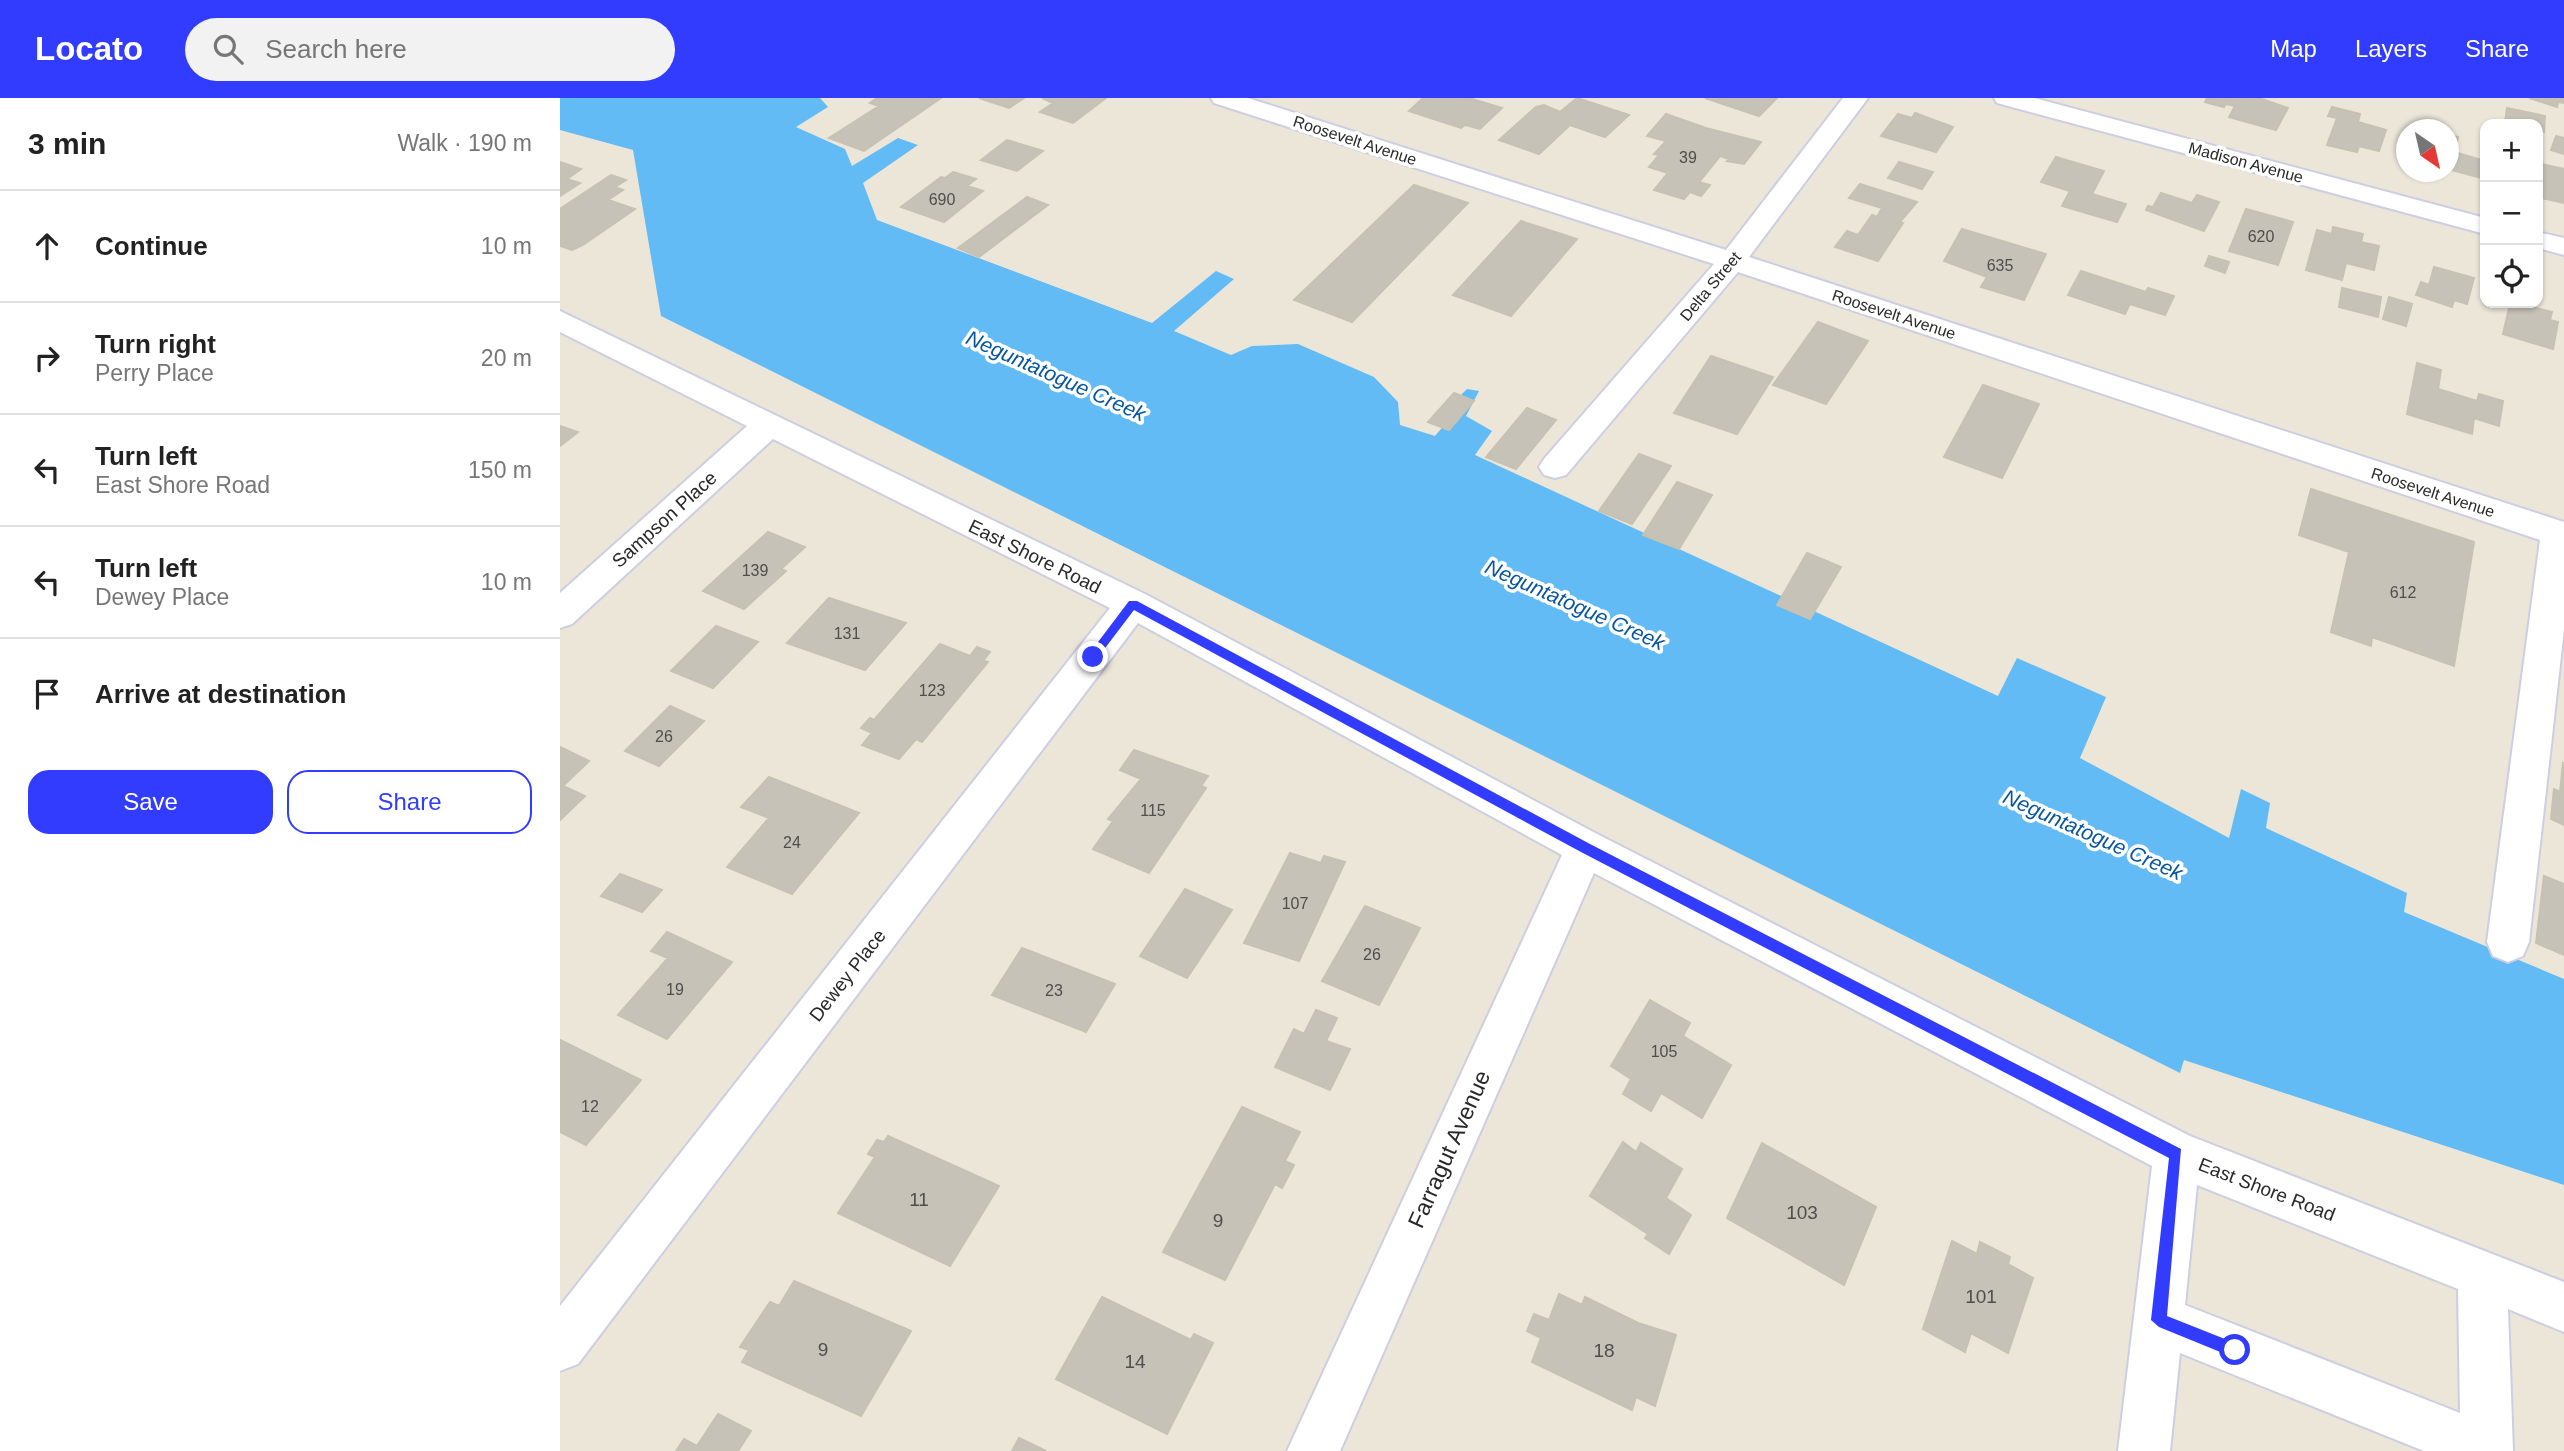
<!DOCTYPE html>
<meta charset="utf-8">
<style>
:root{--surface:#fff;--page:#f2f2f2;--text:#222;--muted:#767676;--line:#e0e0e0;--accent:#313cff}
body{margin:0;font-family:Helvetica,sans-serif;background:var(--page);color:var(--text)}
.controls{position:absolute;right:21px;top:21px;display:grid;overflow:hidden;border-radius:14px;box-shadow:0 2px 5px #0004}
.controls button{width:63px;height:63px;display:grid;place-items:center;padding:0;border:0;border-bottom:2px solid var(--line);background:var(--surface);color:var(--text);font:35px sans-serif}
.compass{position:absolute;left:1836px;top:21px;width:63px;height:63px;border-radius:50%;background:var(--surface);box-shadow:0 2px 5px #0004;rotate:146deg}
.stop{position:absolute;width:21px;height:21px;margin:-16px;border:5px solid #313cff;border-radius:50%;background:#fff}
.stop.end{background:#313cff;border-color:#fff;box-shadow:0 2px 7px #0008}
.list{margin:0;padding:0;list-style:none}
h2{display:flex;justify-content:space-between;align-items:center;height:91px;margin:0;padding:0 28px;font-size:30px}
h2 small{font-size:23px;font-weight:400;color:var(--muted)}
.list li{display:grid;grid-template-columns:46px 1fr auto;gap:21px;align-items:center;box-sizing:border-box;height:112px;padding:0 28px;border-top:2px solid var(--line)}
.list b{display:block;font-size:26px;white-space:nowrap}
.list p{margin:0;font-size:23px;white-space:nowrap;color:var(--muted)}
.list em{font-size:23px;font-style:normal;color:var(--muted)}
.actions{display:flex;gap:14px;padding:21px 28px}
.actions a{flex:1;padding:16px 0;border:2px solid var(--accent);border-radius:21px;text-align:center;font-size:24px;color:var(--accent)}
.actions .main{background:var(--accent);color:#fff}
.icon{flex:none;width:38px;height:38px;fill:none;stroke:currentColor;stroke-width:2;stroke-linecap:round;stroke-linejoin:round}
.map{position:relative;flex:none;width:2004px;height:1353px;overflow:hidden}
header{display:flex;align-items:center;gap:42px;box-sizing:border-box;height:98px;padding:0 35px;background:var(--accent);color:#fff}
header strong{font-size:33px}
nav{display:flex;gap:38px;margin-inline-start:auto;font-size:24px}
.search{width:490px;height:63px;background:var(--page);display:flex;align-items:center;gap:18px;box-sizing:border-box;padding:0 24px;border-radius:38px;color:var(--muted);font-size:26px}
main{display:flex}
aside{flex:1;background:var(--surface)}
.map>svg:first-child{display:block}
</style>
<header>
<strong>Locato</strong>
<div class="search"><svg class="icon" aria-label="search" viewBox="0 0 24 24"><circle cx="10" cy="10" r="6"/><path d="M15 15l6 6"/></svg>Search here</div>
<nav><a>Map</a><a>Layers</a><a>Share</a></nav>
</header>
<main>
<aside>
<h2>3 min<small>Walk · 190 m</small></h2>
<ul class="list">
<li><svg class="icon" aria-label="ahead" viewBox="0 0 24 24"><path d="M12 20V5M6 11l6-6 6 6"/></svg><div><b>Continue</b></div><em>10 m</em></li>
<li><svg class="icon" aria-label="right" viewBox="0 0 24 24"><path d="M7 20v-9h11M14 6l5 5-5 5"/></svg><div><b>Turn right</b><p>Perry Place</p></div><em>20 m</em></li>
<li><svg class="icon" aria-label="left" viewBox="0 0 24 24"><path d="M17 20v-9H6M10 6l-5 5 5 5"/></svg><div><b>Turn left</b><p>East Shore Road</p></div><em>150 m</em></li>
<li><svg class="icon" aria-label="left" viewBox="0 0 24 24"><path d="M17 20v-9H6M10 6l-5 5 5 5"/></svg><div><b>Turn left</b><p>Dewey Place</p></div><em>10 m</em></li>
<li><svg class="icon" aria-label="arrive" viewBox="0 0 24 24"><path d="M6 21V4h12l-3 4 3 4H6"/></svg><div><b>Arrive at destination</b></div></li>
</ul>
<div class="actions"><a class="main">Save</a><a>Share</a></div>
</aside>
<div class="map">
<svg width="2004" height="1353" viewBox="0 0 2004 1353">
<rect width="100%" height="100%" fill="#ebe6d8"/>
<path fill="#63bbf5" d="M0 0H260L268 9 236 29 285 51 292 68 338 40 358 47 303 85 317 122 592 225 656 173 674 181 614 233 671 257 692 248 738 246 814 279 838 304 840 327 875 338 892 318 884 314 907 291 919 293 906 318 932 333 915 357 1438 598 1457 560 1546 599 1520 660 1669 740 1681 691 1710 705 1706 730 1847 795 1844 814 2004 881V1087L1624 962 1620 975 101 218 73 52 0 32Z"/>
<path fill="#c6c2b8" stroke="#c6c2b2" stroke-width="2" d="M317 0H381L304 53 269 40 319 8 310 5Z
M419 0H464L449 10Z
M546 0 513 25 480 14 493 5 482 0Z
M863 0H909L942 10 920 31 905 27 901 30 849 13Z
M1017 0 1069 17 1045 39 1010 27 979 56 939 42 976 9 984 7 1000 14Z
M1145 0H1217L1199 18Z
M1647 0H1699L1728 10 1716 32 1669 19 1675 8 1666 6 1664 9 1645 4Z
M1969 0H2004V5L1998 4 1997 9Z
M1772 9 1800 16 1798 24 1826 32 1819 53 1799 48 1797 54 1767 47 1777 20 1768 18Z
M1947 10 1985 18 1984 34 1978 32V26L1945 25Z
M1355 15 1393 29 1376 54 1321 38 1338 16 1352 20Z
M1106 16 1146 30 1201 44 1184 66 1167 63 1169 61 1160 58 1139 84 1150 87 1141 98 1130 94 1124 101 1094 92 1108 75 1089 69 1099 57 1094 56 1106 43 1087 38Z
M1888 37 1898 39 1894 54 1925 63V81L1888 71Z
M1996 38 2004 40V56L1991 52Z
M447 42 483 53 457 73 421 62Z
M1496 59 1544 73 1532 96 1566 106 1557 124 1502 108 1510 93 1481 84Z
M0 64 21 71 7 81 20 85 0 98Z
M1339 64 1373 74 1362 91 1328 80Z
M1978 65 2004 71V105L1981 100Z
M393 74 416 81 407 88 423 93 384 124 341 109 381 79 385 80Z
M51 77 66 82 55 89 63 92 48 102 75 111 23 147 12 152 0 148V111Z
M1300 86 1357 104 1340 124 1343 125 1318 163 1275 149 1287 133 1298 137 1312 117 1317 119 1322 110 1289 100Z
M854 87 908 105 792 224 734 202Z
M1601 95 1632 105 1637 97 1659 104 1644 133 1586 112 1588 108 1593 109Z
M467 99 488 107 419 159 398 150Z
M1686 111 1733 124 1718 167 1669 153Z
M961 123 1017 141 951 218 893 197Z
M1773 129 1803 136 1801 144 1819 148 1814 172 1786 165 1782 182 1746 172 1757 132 1772 136Z
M1402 131 1486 156 1464 202 1421 189 1427 179 1384 163Z
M1649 158 1669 164 1665 175 1645 168Z
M1874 169 1914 180 1907 206 1894 202 1892 209 1856 197 1861 184 1869 187Z
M1521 173 1586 194 1588 190 1614 198 1605 217 1570 206 1565 216 1508 197Z
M1782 190 1821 199 1818 219 1779 209Z
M1829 199 1852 206 1846 228 1823 221Z
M1956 205 1992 214 1990 222 1998 224 1993 251 1943 236 1949 210 1955 212Z
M1258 224 1308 243 1266 306 1213 287Z
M1151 258 1213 279 1177 336 1114 315Z
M1857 265 1881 272 1878 291 1917 303 1919 296 1943 303 1939 328 1914 320 1912 336 1847 316Z
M1423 287 1479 306 1442 380 1384 359Z
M894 295 914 303 889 332 868 324Z
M967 310 996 322 956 371 926 359Z
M0 328 18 334 0 348Z
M1079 356 1111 368 1072 426 1039 413Z
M1117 384 1152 397 1119 451 1083 437Z
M1751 391 1914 444 1894 568 1812 539 1811 548 1771 534 1789 454 1739 437Z
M208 434 245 449 221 471 226 473 184 511 143 493Z
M1247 455 1281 469 1250 521 1217 507Z
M269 500 346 525 305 572 227 545Z
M156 528 198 544 153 590 111 573Z
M380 546 410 558 417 549 430 554 423 563 428 564 362 644 356 641 339 661 302 647 312 635 301 630 310 620 314 622Z
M110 608 144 623 99 668 65 653Z
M0 649 29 663 3 688 25 698 0 722Z
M574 652 648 678 641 688 646 690 589 775 533 751 553 723 548 721 581 681 560 672Z
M2003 665 2004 666V727L1991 721 1994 691 2000 694Z
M209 679 299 715 232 796 167 769 209 720 181 709Z
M730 755 761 765 764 758 785 764 739 863 684 845Z
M60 776 102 792 82 814 41 798Z
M1984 778 2004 786V857L1976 845Z
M625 791 672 812 627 880 580 858Z
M805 808 860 830 819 907 762 883Z
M107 834 172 864 107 941 58 917 108 860 91 853Z
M462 850 555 886 526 934 432 897Z
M1090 902 1130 925 1123 938 1171 967 1142 1020 1101 995 1091 1013 1063 996 1071 981 1051 968Z
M756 912 777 920 766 943 790 951 770 992 715 969 734 931 744 936Z
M0 942 81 982 26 1047 0 1034Z
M682 1009 740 1034 725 1063 734 1067 722 1090 715 1086 665 1182 603 1154Z
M328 1038 439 1088 390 1168 278 1115 315 1059 308 1056 317 1042 324 1044Z
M1063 1044 1076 1054 1081 1045 1122 1071 1106 1100 1131 1117 1109 1156 1085 1140 1088 1136 1030 1098Z
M1202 1045 1316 1109 1284 1187 1167 1120Z
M1392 1143 1417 1156 1420 1144 1450 1159 1448 1166 1473 1180 1448 1255 1411 1235 1405 1254 1363 1231Z
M234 1183 351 1233 301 1318 182 1264 189 1252 180 1249 210 1204 219 1208Z
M999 1196 1022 1207 1025 1199 1078 1225 1116 1237 1095 1308 1076 1299 1072 1312 972 1264 981 1240 967 1233 974 1216 989 1222Z
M542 1199 631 1242 634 1236 653 1245 607 1336 496 1281Z
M158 1316 191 1333 178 1353H116L124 1341 137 1348Z
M459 1340 486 1353H452Z"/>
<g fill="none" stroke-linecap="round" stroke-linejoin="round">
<defs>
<path id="minor" d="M651 0H688L1166 152 1283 0H1308L1189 159 2004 424V531L1969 844 1963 858 1948 864 1933 858 1927 844 1980 442 1178 174 1006 377 995 380 984 377 979 369 984 361 1154 166 654 5Z
M1434 0H1474L1925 120V136L1437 5Z
M1978 134 2004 140V157L1978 150Z
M0 213 585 496 1039 737 1630 1038 2004 1184V1234L1948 1211 1953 1353H1864L1620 1255 1610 1353H1558L1592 1068 1034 775 780 1353H727L1002 757 578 525 18 1266 0 1273V1208L550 510 213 341 12 526 0 530V495L187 328 0 234ZM1637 1087 1898 1191 1900 1315 1625 1207Z"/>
</defs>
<use href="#minor" stroke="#cdcee2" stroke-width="4"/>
<use href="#minor" fill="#fff" fill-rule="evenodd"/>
</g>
<path fill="#313cff" d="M569 503H577L1030 746 1621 1051 1607 1218 1680 1247V1258L1675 1260 1599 1229 1591 1222 1609 1060 1021 754 574 512 536 562H529V556Z"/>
<g text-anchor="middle" stroke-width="7" stroke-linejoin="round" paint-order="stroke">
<g font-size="16" fill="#282828" stroke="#fff">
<text transform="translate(795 42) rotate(18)" y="6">Roosevelt Avenue</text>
<text transform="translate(1686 64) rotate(15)" y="6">Madison Avenue</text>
<text transform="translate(1150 188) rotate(-50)" y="6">Delta Street</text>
<text transform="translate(1334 216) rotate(18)" y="6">Roosevelt Avenue</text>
<text transform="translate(1873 394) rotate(18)" y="6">Roosevelt Avenue</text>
</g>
<g font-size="16" fill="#504e4c">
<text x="1128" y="65">39</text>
<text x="382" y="107">690</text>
<text x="1701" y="144">620</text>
<text x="1440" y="173">635</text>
<text x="195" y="478">139</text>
<text x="1843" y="500">612</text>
<text x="287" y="541">131</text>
<text x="372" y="598">123</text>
<text x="104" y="644">26</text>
<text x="593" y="718">115</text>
<text x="232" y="750">24</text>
<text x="735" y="811">107</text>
<text x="812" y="862">26</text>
<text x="115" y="897">19</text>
<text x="494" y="898">23</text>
<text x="1104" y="959">105</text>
<text x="30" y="1014">12</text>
</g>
<g font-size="19" fill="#282828" stroke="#fff">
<text transform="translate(104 421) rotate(-42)" y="7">Sampson Place</text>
<text transform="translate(475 458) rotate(26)" y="7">East Shore Road</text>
<text transform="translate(287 877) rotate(-52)" y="7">Dewey Place</text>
<text transform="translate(1707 1091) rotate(21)" y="7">East Shore Road</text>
</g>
<g font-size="19" fill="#504e4c">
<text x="359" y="1108">11</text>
<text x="1242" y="1121">103</text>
<text x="658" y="1129">9</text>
<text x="1421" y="1205">101</text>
<text x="263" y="1258">9</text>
<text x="1044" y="1259">18</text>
<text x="575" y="1270">14</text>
</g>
<g font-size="21" font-style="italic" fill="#06559e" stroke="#fff">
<text transform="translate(496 278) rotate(24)" y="7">Neguntatogue Creek</text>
<text transform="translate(1015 507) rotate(24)" y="7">Neguntatogue Creek</text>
<text transform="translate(1533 737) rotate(24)" y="7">Neguntatogue Creek</text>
</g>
<g font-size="23" fill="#282828" stroke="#fff">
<text transform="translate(889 1051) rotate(-66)" y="8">Farragut Avenue</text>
</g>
</g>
</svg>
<div class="controls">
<button>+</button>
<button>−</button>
<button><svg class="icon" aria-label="locate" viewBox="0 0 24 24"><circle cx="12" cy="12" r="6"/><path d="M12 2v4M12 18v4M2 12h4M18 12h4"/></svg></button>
</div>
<svg class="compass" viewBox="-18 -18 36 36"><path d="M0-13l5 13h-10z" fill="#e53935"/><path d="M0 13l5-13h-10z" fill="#767676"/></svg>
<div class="stop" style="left:1675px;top:1252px"></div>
<div class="stop end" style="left:533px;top:559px"></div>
</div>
</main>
